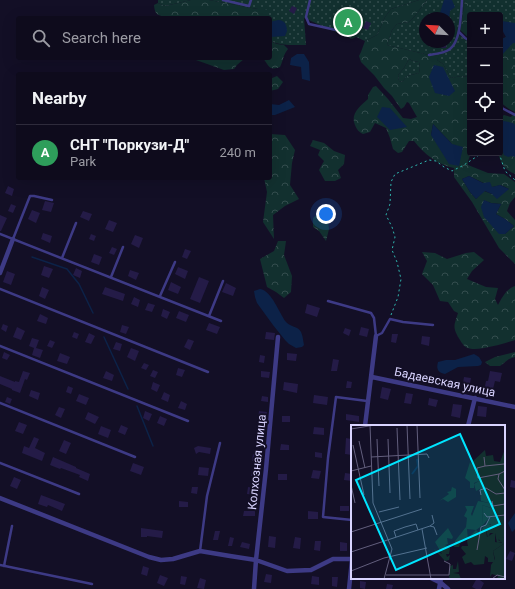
<!DOCTYPE html>
<meta charset="utf-8">
<style>
:root{--surface:#0e0b1c;--page:#171425;--text:#f1f3f6;--muted:#9b9ba3;--line:#2e2b3b;--accent:#00e5ff}
body{margin:0;font-family:Roboto,sans-serif;background:var(--page);color:var(--text)}
.controls{position:absolute;right:12px;top:12px;display:grid;overflow:hidden;border-radius:4px;box-shadow:0 4px 16px #0002}
.controls button{width:36px;height:36px;display:grid;place-items:center;padding:0;border:0;border-bottom:1px solid var(--line);background:var(--surface);color:var(--text);font:20px sans-serif}
.compass{position:absolute;left:419px;top:12px;width:36px;height:36px;border-radius:50%;background:var(--surface);box-shadow:0 4px 16px #0002;rotate:294deg}
.you{position:absolute;left:326px;top:214px;width:14px;height:14px;margin:-10px;border:3px solid #fff;border-radius:50%;background:#1a73e8;box-shadow:0 0 0 6px #1a73e833}
.badge{display:grid;place-items:center;width:26px;height:26px;border-radius:50%;background:var(--accent);color:#fff;font-size:13px;font-weight:700}
.pin{position:absolute;translate:-50% -50%;border:2px solid #fff;box-shadow:0 1px 4px #0006}
.list{margin:0;padding:0;list-style:none}
h2{display:flex;justify-content:space-between;align-items:center;height:52px;margin:0;padding:0 16px;font-size:17px}
h2 small{font-size:13px;font-weight:400;color:var(--muted)}
.list li{display:grid;grid-template-columns:26px 1fr auto;gap:12px;align-items:center;box-sizing:border-box;height:56px;padding:0 16px;border-top:1px solid var(--line)}
.list b{display:block;font-size:15px;white-space:nowrap}
.list p{margin:0;font-size:13px;white-space:nowrap;color:var(--muted)}
.list em{font-size:13px;font-style:normal;color:var(--muted)}
.icon{flex:none;width:22px;height:22px;fill:none;stroke:currentColor;stroke-width:2;stroke-linecap:round;stroke-linejoin:round}
.map{position:relative;flex:none;width:515px;height:589px;overflow:hidden}
.search{position:absolute;background:var(--surface);box-shadow:0 4px 16px #0002;left:16px;top:16px;width:256px;height:44px;display:flex;align-items:center;gap:10px;box-sizing:border-box;padding:0 14px;border-radius:4px;color:var(--muted);font-size:15px}
.panel{position:absolute;background:var(--surface);box-shadow:0 4px 16px #0002;left:16px;top:72px;width:256px;height:108px;border-radius:4px}
.map>svg:first-child{display:block}
</style>
<div class="map">
<svg width="515" height="589" viewBox="0 0 515 589">
<defs>
<pattern id="grass-dots" width="8" height="8" patternUnits="userSpaceOnUse"><rect width="8" height="8" fill="#12302f"/><path d="M2 2h.1M6 6h.1" fill="none" stroke="#344d4e" stroke-width="1.8" stroke-linecap="round"/></pattern>
<pattern id="forest-crowns" width="20" height="18" patternUnits="userSpaceOnUse"><rect width="20" height="18" fill="#12302f"/><path d="M2 6a3 3 0 1 1 6 0M12 15a3 3 0 1 1 6 0" fill="none" stroke="#344d4e"/></pattern>
</defs>
<rect width="100%" height="100%" fill="#130f26"/>
<path fill="url(#grass-dots)" fill-rule="evenodd" d="M158 0H191L165 6 158 3Z
M209 0H419L391 9 385 17 377 35 365 41 356 37 352 39 304 18 306 45C294 45 282 46 270 41V18H268L269 16 264 9H258Z
M427 0H465L459 35 470 42V77L461 76 451 78 443 64 437 60 439 55 433 56 387 45 392 30 397 24 409 22 415 16ZM425 18H449V42H425Z
M468 0H515V80L513 79 501 48H500V40L506 37 502 21H500V15H473L468 13Z
M409 59 413 61 419 62 420 67 419 73 407 76 402 82 399 81 398 75 404 68Z"/>
<path fill="url(#forest-crowns)" fill-rule="evenodd" d="M191 0H209L258 9H264L268 10 269 16 268 18H166C158 14 155 16 154 5L158 3 165 6Z
M419 0H427L415 16 409 22 397 24 392 30 387 45 433 56 440 54 437 60 443 64 451 78 461 76 470 77V153H471L468 161V165L488 173 504 174 515 182V197L510 203 507 211 515 220V264L499 248 472 202 454 177V168C438 165 424 154 414 141H409L402 152 398 153 393 149 390 138 386 128 375 123 370 132 363 134C359 132 357 130 355 125 350 114 360 106 368 99V95L373 87 376 86 388 99 403 118 411 119 417 117 409 103 407 102 404 107 401 109 392 96 384 88 374 75 361 62 359 56 361 52 365 41 377 35 385 17 391 9ZM409 59 413 61 419 62 420 67 419 73 407 76 402 82 399 81 398 75 404 68ZM433 124 452 144 431 135ZM469 176 492 187 501 185 509 189 492 194 484 191 476 199 470 192 462 179ZM484 200 491 203 501 204 496 214 505 219 514 226 505 234Z
M465 0H468V13L473 15H470V39L460 30Z
M270 41 277 44 284 45 288 49C283 55 283 61 280 67 269 71 269 66 263 58H270Z
M513 43V79L515 80V112L509 109 500 102V48H501V55Z
M194 58H245L237 65 234 69 224 70 196 60Z
M277 76 283 82 278 89 270 91V79Z
M515 112V174C505 170 501 164 498 153H500V118L504 115 511 117Z
M270 134 285 135 295 150 292 163 290 185 299 199 285 206 273 215 274 239 263 222 267 192 264 178H270Z
M313 140 324 143 334 151 345 155 344 164 338 170 341 178 335 181H325L319 170 324 161 318 155 320 150 310 146Z
M322 210 331 217 328 222 329 229 326 241 319 231 313 227V218Z
M278 241H286L284 255 292 276 291 292 284 298 276 292 267 287 260 259 274 251Z
M422 252 435 253 447 259 466 253 474 252 484 260 472 271 467 279 486 287 498 288 495 299 498 305C502 298 506 289 515 286V340C506 343 477 352 468 348 464 347 462 343 460 340 452 327 454 326 458 313L454 311 448 302 440 301 433 285 422 274 427 261Z
M515 352V357L509 359 500 366H490L485 362 495 357Z"/>
<path fill="#0c2248" d="M444 0H452L455 7 450 11 449 18H437L439 16Z
M278 20C285 20 287 25 287 31L285 36 270 37V22Z
M502 21 515 23V43H513L501 56V48H500V40L506 37 501 28Z
M297 54H304L309 62 310 81 302 79 301 67 290 65 291 58Z
M434 65 443 67 455 91 449 96 435 93 429 77Z
M289 100 295 107 275 115H270V104L279 105Z
M382 107 390 108 407 127 390 130 377 117Z
M504 121 513 123 515 125V157L512 156 508 157 504 155 500 143V122Z
M433 124 452 144 463 147 459 166 449 164 431 135Z
M469 176 483 183 490 182 492 187 500 185 509 189 497 199 492 194 485 191 476 199 470 192 462 179Z
M484 200 491 203 501 204 496 214 505 219 514 226 505 234H499L484 217 481 207Z
M260 289C272 291 279 313 286 322 290 327 298 326 301 332 303 336 303 341 304 345L302 347 296 348 289 344 285 340 273 325 257 303 255 297 254 291Z
M474 354 479 357 482 362 481 365 478 366 458 367 445 374C438 373 436 369 438 362L446 360H455Z
M515 513V529L512 532 508 523Z"/>
<g fill="none" stroke-linecap="round" stroke-linejoin="round">
<path stroke="#0c2248" stroke-width="1.5" d="M32 257 67 269 79 284 93 313
M104 337 128 389
M137 406 153 446"/>
</g>
<path fill="#241b47" d="M292 6 297 8 294 14 289 11Z
M366 21 371 23 368 30 363 28Z
M442 42H447L446 48H441Z
M8 186 14 189 12 196 5 193Z
M45 201 54 203 51 212 42 210Z
M11 204 16 206 13 213 8 211Z
M32 210 40 213 36 223 28 219Z
M83 211 92 214 89 221 80 217Z
M0 215 7 218 1 231H0Z
M109 220 117 223 113 232 105 229Z
M43 233 52 236 50 243 41 239Z
M91 234 96 236 94 241 89 239Z
M135 235 143 238 139 248 131 244Z
M112 247 117 249 114 255 109 253Z
M185 249 191 251 187 259 182 257Z
M94 254 102 257 99 265 91 262Z
M44 266 53 269 49 278 41 275Z
M178 267 188 271 185 279 175 274Z
M76 268 82 271 80 278 73 275Z
M130 270 139 273 136 280 128 276Z
M7 271 15 274 11 285 3 282Z
M199 277 209 281 200 303 190 299Z
M171 282 181 287 178 294 168 290Z
M226 283 236 288 233 296 222 292Z
M42 287 49 290 45 299 39 296Z
M105 287 125 294 123 301 102 294Z
M134 297 140 300 138 307 131 304Z
M148 303 155 305 152 312 145 310Z
M307 304 320 308 317 317 305 313Z
M163 309 170 312 167 319 161 316Z
M179 311 189 315 186 322 176 318Z
M40 314 48 318 46 324 37 321Z
M209 323 220 327 217 334 206 330Z
M3 324 8 326 6 332 1 329Z
M122 325 129 327 126 334 120 332Z
M17 327 25 331 21 340 13 337Z
M361 327 369 329 367 337 359 335Z
M345 328 351 330 349 336 343 333Z
M74 332 79 334 77 339 72 337Z
M266 332 275 333 274 340 265 339Z
M89 333 95 336 91 344 85 342Z
M392 334H398L396 343 391 342Z
M422 336 430 337 429 346 421 344Z
M32 338 39 340 36 348 43 350 40 358 32 355 34 348 29 346Z
M188 339 194 341 190 350 184 347Z
M50 340 55 342 52 348 47 346Z
M116 342 122 344 120 351 113 349Z
M131 348 139 351 135 361 127 357Z
M4 352 10 355 7 360 2 358Z
M60 353 70 357 67 364 57 361Z
M287 353 297 354 296 361 287 360Z
M260 355 265 356 264 363 259 362Z
M333 359 339 360 337 371H331Z
M144 363 149 365 146 370 141 368Z
M178 368 185 370 182 377 176 375Z
M153 370 158 372 155 378 150 376Z
M23 371 30 373 27 380 25 379 20 393 12 390V389L0 384V376L15 382V381L19 382Z
M106 371 114 375 112 381 103 378Z
M261 371 270 372 269 378 261 377Z
M490 371 502 373 500 382 495 381 492 393 484 391 486 381H488Z
M464 377 471 378 469 389 462 388Z
M347 381 352 382 351 388H346Z
M153 382 160 385 157 392 151 389Z
M284 382 298 384 297 393 283 390Z
M68 386 73 388 71 394 66 392Z
M382 387 391 389 388 400 380 398Z
M31 390 40 393 38 400 29 396Z
M164 392 170 395 168 402 161 399Z
M406 393 413 394 411 404 404 403Z
M79 394 89 398 86 405 76 401Z
M314 395 328 397 327 405 313 403Z
M262 396 268 397V402L261 401Z
M7 397 12 399 10 404 5 402Z
M429 398 438 400 436 407 428 405Z
M181 401 187 404 185 410 178 408Z
M453 404 462 405 460 418 451 416Z
M478 406 487 407 486 417 477 416Z
M59 407 65 409 61 418 55 415Z
M145 411 152 414 149 421 143 418Z
M259 411 267 412 266 418H258Z
M88 412 99 417 95 424 85 419Z
M346 414 359 416V422L346 420Z
M160 416 167 419 164 426 157 423Z
M282 416H290V422H282Z
M19 422 27 425 23 434 15 431Z
M121 425 128 428 125 435 118 432Z
M101 426 111 430 108 438 98 434Z
M314 427 324 428V435L313 434Z
M256 431 264 432V439L256 438Z
M34 437 39 439 35 448 45 453 42 461 22 453 24 446 29 448Z
M346 438 351 439V447L352 448V455L345 454Z
M64 440 71 443 66 454 59 451Z
M281 444 289 445V450H280Z
M198 446 211 448 210 454 199 452 196 454 194 448Z
M315 452 322 453V458L315 457Z
M253 454H261V462L252 461Z
M53 457 76 467V468L90 474 88 481 79 477 80 475 61 468 60 469 50 465Z
M133 463 144 467 141 475 130 471Z
M199 467 209 468 208 476 198 475Z
M252 469 260 470V477L251 476Z
M313 470 321 471 319 479 311 478Z
M345 473 352 474V481L344 480Z
M278 474H287V480H278Z
M14 477 21 480 17 489 10 486Z
M511 480 515 481V488L510 487Z
M192 487H198L197 494 191 493Z
M248 487 257 488 256 495 247 494Z
M41 495 65 504 62 511 48 505 47 507 38 504Z
M179 501 188 502V507H179Z
M340 506H349V511H340Z
M244 511H255V516H243Z
M308 511 318 512V519H308Z
M141 528 163 531 162 538 147 536V537H141Z
M215 531H220L218 540H213Z
M269 536 276 537 275 548 268 547Z
M230 537 234 538 232 546H228Z
M295 537 301 538 300 549 293 548Z
M315 541H321L320 551 314 550Z
M242 542 250 544 249 549 240 547Z
M340 542 347 543V551H340Z
M510 551 515 553 512 561 506 559Z
M143 566 149 568 147 576 141 574Z
M266 574 272 575 271 583 264 582Z
M160 575 168 578 164 586 157 583Z
M181 576 187 577 185 585 180 584Z
M312 576 319 577V585L311 584Z
M332 577H338L337 587 332 586Z
M200 578 206 580 204 589 197 588Z
M477 578 484 583 481 589H476L472 587Z
M360 581 366 582 365 589 360 588Z
M387 584 393 585 392 589H386Z"/>
<g fill="none" stroke-linecap="round" stroke-linejoin="round">
<path stroke="#2fb8b0" stroke-width="1" stroke-dasharray="2 3" stroke-linecap="butt" d="M499 153 505 171 515 180
M391 315 398 297 401 279 397 262 392 250 395 237 392 227 386 215 390 204 391 182 395 174 429 160 436 161 444 167 452 171 464 165 482 153"/>
<path stroke="#3d3a85" stroke-width="2.5" d="M223 0 249 6 251 0
M310 0 306 17 309 24 336 30
M459 32 465 38 470 41
M429 55C436 54 445 53 450 49 461 41 461 12 462 0
M500 107 515 115
M0 234 221 321
M13 239 30 196H34L52 200
M62 258 76 223
M111 277 123 247
M0 289 208 372
M160 296 175 262
M328 301 371 313 374 318 376 336 382 333 390 319 403 322 433 325
M209 316 223 281
M0 346 188 421
M0 403 135 457
M0 463 79 494
M352 520 323 517 328 458 336 397 367 401
M200 551 207 496 220 443
M0 565 92 584
M4 566 12 526"/>
<path stroke="#3d3a85" stroke-width="4.5" d="M0 273 13 239
M372 377 515 407
M365 426 376 336
M468 426 475 398
M0 498 149 557 161 560 173 559 200 551 230 556 256 560 287 571 311 570 333 559H352
M431 578 441 583 448 589
M254 589 256 560 266 469 278 337
M349 589 352 560
M439 589 441 578"/>
</g>
<g text-anchor="middle" stroke-width="4" stroke-linejoin="round" paint-order="stroke">
<g font-size="12" fill="#d9d4ff" stroke="#130f26">
<text transform="translate(445 382) rotate(12)" y="4">Бадаевская улица</text>
<text transform="translate(257 462) rotate(-84)" y="4">Колхозная улица</text>
</g>
</g>
<g transform="translate(351 425)">
<rect width="154" height="154" fill="#130f26"/>
<path d="M154 24V112L147 115 152 117 146 118 144 108H139L137 113 135 105 143 96V92H139L132 100 131 80 143 84 138 78 130 76 129 64 125 66 123 59 128 56 121 37 134 25 135 31 142 30 143 36 149 37ZM154 118V154H146L147 151 141 149 139 152 140 140 144 134 142 126Z" fill="#12302f"/>
<path d="M119 37 125 43 128 56 123 58V63H119V57L114 53ZM101 62 105 64V72L97 77 92 74 88 76 98 69 96 67 100 66ZM127 76 138 78 144 84 131 80 132 100 125 105 116 104 117 114H111L108 122H103L104 116 115 102 116 93 113 91 116 85 114 81H123L120 89 121 91ZM140 92H143L144 99H138L141 102 135 105 136 112 144 107V117L151 118 147 113 154 112V118L142 126 144 137H137V133L134 131 133 139 123 140 120 137 114 139 111 132 115 129 110 123 111 121H117L116 116 119 111 125 105 128 108ZM97 103 102 112 101 114 96 113 97 119 94 120 99 123 98 129H95L96 132 99 130 98 135 94 136 83 124 91 129 84 117ZM107 136 108 147 102 148 108 149 110 154H98L99 141 102 140V144H105Z" fill="#12302f"/>
<path fill="none" stroke="#0c2248" stroke-width="2" d="M61 49 67 41 66 34"/>
<path fill="none" stroke="#625e7d" stroke-width="1" d="M19 0 22 78 41 124 33 154M56 0 59 74M66 0 69 73M46 3 49 75M0 4 24 0M26 14 28 61M37 14 39 68M8 16 14 43M2 20 13 70M20 32 76 29 78 33M133 32 134 41 126 43 127 53 148 49M134 41 153 39M0 46 20 41M154 46 148 49 147 54 154 65M0 60 4 78M130 70 129 65 135 63 145 69 154 68M141 76 142 81 154 79M28 87 48 82M133 88 136 92 154 90M79 101 83 98 81 90M79 101 83 102 86 110M71 104 80 154M0 107 71 84M45 112 43 106 54 102 65 99 67 105M126 125 130 102 135 100 139 92M0 127 79 101M0 146 33 133 76 123M35 150H98L99 139 93 136M141 154 146 150 154 152"/>
<path fill="#00e5ff" fill-opacity="0.15" stroke="#00e5ff" stroke-width="2" d="M109 9 149 99 45 145 5 55Z"/>
<rect width="154" height="154" fill="none" stroke="#d9d4ff" stroke-width="2"/>
</g>
</svg>
<div class="controls">
<button>+</button>
<button>−</button>
<button><svg class="icon" aria-label="locate" viewBox="0 0 24 24"><circle cx="12" cy="12" r="6"/><path d="M12 2v4M12 18v4M2 12h4M18 12h4"/></svg></button>
<button><svg class="icon" aria-label="layers" viewBox="0 0 24 24"><path d="M12 4l9 5-9 5-9-5zM3 14l9 5 9-5"/></svg></button>
</div>
<svg class="compass" viewBox="-18 -18 36 36"><path d="M0-13l5 13h-10z" fill="#e53935"/><path d="M0 13l5-13h-10z" fill="#9b9ba3"/></svg>
<div class="you"></div>
<div class="pin badge" style="left:348px;top:22px;background:#2e9e5b">A</div>
<div class="search"><svg class="icon" aria-label="search" viewBox="0 0 24 24"><circle cx="10" cy="10" r="6"/><path d="M15 15l6 6"/></svg>Search here</div>
<section class="panel">
<h2>Nearby<small></small></h2>
<ul class="list">
<li><span class="badge" style="background:#2e9e5b">A</span><div><b>СНТ &quot;Поркузи-Д&quot;</b><p>Park</p></div><em>240 m</em></li>
</ul>
</section>
</div>
